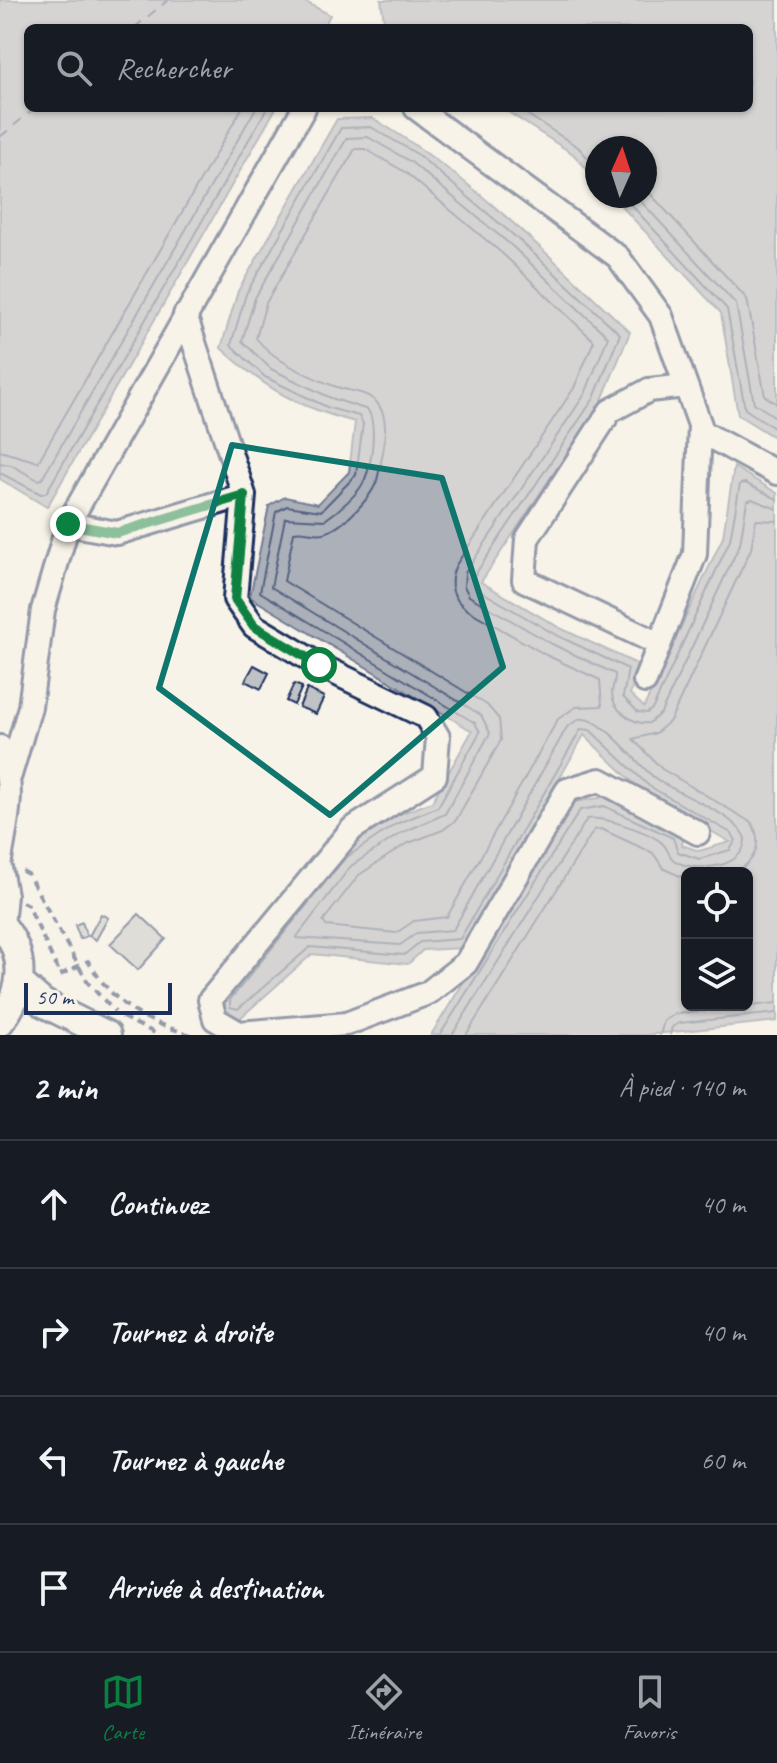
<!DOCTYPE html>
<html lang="fr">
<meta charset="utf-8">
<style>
:root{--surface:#171b24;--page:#242831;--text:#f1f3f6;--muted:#9ea1a6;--line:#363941;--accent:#0b8043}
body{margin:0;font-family:Caveat,sans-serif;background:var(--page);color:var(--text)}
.controls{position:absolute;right:24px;bottom:24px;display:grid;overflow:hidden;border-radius:12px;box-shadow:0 2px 6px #0004}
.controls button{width:72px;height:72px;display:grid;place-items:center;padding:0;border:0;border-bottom:2px solid var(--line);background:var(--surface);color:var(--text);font:40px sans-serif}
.compass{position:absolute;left:585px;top:136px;width:72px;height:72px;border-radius:50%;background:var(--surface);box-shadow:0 2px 6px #0004;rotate:3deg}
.scale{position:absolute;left:24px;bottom:20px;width:148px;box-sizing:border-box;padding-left:8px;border:4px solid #1b2f5e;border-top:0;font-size:22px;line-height:28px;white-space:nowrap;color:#1b2f5e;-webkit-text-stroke:6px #f7f3e8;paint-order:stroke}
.stop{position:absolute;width:24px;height:24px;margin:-18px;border:6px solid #0b8043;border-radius:50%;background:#fff}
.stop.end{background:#0b8043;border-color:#fff;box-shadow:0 2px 8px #0008}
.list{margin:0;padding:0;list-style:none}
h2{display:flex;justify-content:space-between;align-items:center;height:104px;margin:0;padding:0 32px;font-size:34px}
h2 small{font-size:26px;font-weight:400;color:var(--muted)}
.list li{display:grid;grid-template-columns:52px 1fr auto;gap:24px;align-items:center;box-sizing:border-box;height:128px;padding:0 32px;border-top:2px solid var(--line)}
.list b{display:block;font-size:30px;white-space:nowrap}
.list em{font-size:26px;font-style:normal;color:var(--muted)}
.icon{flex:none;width:44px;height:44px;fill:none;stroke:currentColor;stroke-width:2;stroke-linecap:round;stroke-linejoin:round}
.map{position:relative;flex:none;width:777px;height:1035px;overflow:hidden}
.search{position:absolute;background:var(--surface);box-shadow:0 2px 6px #0004;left:24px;right:24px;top:24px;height:88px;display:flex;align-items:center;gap:20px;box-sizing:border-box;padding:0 28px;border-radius:12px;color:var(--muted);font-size:30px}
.sheet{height:616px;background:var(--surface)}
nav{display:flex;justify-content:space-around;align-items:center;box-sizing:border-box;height:112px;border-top:2px solid var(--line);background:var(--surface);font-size:22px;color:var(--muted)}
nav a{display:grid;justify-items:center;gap:4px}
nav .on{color:var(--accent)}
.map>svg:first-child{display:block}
</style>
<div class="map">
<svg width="777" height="1035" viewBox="0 0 777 1035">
<rect width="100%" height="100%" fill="#f7f3e8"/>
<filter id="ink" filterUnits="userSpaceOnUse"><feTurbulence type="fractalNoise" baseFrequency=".0125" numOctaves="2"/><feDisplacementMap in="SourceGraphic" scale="16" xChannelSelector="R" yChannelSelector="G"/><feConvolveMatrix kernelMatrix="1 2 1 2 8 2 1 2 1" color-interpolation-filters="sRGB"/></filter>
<g filter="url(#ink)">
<path fill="#acb0b9" stroke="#727c95" stroke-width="2" fill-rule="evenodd" d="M0 0H302L330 15 323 28H28V108H276L47 507 0 479Z
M381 0H777V439L738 415 721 313 612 196H645V148H597V180L573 154 502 108H749V28H385Z
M372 118C469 174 549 256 630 332L601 402 481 582 560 628 641 666 630 694 644 707 723 537 734 467 777 493V1021L645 1035H431L575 802 604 797 684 834 682 845 699 851 730 842 644 793 584 735 464 948 423 950 408 964 312 954 239 1019 224 1014 220 1000 339 853 392 817 432 802 472 731 250 597 269 506 285 497 318 504 349 472 355 422C296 406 267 390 221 348L238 291 337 119ZM687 873H747V1005H687Z"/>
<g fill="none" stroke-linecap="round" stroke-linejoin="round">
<path stroke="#556382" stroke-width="2" d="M517 108 578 147 597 168
M355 149H365L405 172 504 255 594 341 574 388 456 565C448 582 451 597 466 609L546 655 600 680 602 706 576 707 558 719 447 917 414 921 396 933 326 926 323 921 359 875 406 844 443 830 456 820 501 740 499 719 487 705 284 581 294 532C304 530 314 535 324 533 343 528 375 495 378 476 382 458 390 427 381 409 372 390 351 393 334 386 306 375 274 361 256 338L266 303Z
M645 188 747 299 765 396 777 404
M623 196 727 309 745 409 777 430
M636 196 736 304 754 403 777 418
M0 451 38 462 242 108
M0 463 11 465 38 480 42 479 256 108
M0 473 41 494 46 493 267 108
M731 873C754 865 764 845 752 823L662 769 633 739 656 733 670 721 751 549 756 520 777 521
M440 1035 580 810 604 806 673 838 678 852 699 859 730 850 736 840 731 833 649 786 590 730 581 729 460 939 420 942 404 955 310 947 238 1009 230 1007V1000L344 859 396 824 438 807 480 732 475 723 260 592 276 512 287 506 321 511 356 475 363 424 359 416 329 408 265 377 231 345 246 294 341 128 371 127 417 154 518 239 620 334 594 398 474 576 477 589 556 635 628 669 623 697 638 712 647 713 653 708 730 540 740 484 745 483 777 499
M452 1035 587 819C602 816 651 832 663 844 670 851 668 859 679 863 700 872 744 868 745 839 738 814 676 794 655 778 635 763 604 716 579 719L567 727 453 930 417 933 400 945 296 938 351 866 401 833 445 814 490 733 481 715 271 587 285 518 325 520C338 511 360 493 365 479 372 463 377 425 368 410L331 398 271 369 242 341 255 298 347 138 368 137 411 162 512 246 608 337 585 394 465 573 464 586 469 596 552 644 615 674C616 681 612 685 612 693 612 710 634 725 649 723L661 713 740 544 747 501 752 499 777 509
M466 1035 594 830 601 829 653 853 664 869 687 879
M660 1035 664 1021 675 1014 777 1003
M670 1035 672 1027 679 1023 777 1013"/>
<path stroke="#465679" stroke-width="2" stroke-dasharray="10 8" stroke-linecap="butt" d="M134 28 168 0
M0 137 35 108"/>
</g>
<path fill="#c0c3c5" stroke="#1b2f5e" stroke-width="2" d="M254 665 269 673 261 689 245 681Z
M294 684 302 687 294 705 286 701Z
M307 689 324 697 316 714 299 707Z
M101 914 108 918 96 940 89 936Z
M139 914 166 939 138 970 110 944Z
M82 922 87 936 80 939 75 925Z"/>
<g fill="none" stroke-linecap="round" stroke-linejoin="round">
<defs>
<path id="minor" d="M416 108 618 257 661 316 700 425 695 554 645 681
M185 315 244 495 235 599 254 626 319 665 426 717 438 737 435 776 352 829 210 1000 215 1019 239 1033 346 1024 428 993 466 963 567 790 600 780 698 833
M700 431 777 473
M68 524 117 533 244 495
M659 644 524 580 527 539 610 411 649 390 686 386
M0 747C16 790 7 816 0 860
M10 775 30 707 43 610 68 524 304 108
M0 868 5 895 2 925"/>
<path id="major" d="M0 923C27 954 25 991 0 1022
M20 983 43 1003 107 1035"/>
</defs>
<use href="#minor" stroke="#1b2f5e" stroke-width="28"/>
<use href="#major" stroke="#1b2f5e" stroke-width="32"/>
<path stroke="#1b2f5e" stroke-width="4" stroke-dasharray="8 6" stroke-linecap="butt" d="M22 871 28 874 88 983 115 1012
M22 902 28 905 60 975 88 961C116 1007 140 1019 191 1035
M122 1017 159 1035"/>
<use href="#minor" stroke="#f7f3e8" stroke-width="22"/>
<use href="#major" stroke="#f7f3e8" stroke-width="26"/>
</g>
</g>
<g fill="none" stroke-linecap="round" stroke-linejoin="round" filter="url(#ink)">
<path stroke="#0b8043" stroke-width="10" d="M68 524 117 533 244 495 235 599 254 626 319 665"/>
</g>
<path d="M0 0H777V1035H0ZM232 445 442 478 503 667 330 815 159 688Z" fill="#f7f3e8" fill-opacity=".55" fill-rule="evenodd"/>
<path fill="none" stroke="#0f766e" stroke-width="6" stroke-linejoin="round" d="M232 445 442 478 503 667 330 815 159 688Z"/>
</svg>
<div class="controls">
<button><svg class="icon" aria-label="locate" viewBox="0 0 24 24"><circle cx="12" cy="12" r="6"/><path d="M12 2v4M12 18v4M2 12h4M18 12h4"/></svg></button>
<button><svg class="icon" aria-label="layers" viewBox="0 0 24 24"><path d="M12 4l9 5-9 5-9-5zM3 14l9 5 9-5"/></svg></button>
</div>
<svg class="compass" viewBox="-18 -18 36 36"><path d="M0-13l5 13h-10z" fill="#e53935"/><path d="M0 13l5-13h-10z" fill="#9ea1a6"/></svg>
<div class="scale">50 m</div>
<div class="stop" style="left:319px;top:665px"></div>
<div class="stop end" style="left:68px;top:524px"></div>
<div class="search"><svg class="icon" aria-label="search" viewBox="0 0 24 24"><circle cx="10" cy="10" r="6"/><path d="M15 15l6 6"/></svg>Rechercher</div>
</div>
<section class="sheet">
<h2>2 min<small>À pied · 140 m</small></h2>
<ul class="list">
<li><svg class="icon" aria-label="ahead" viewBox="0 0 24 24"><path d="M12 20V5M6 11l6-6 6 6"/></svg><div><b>Continuez</b></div><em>40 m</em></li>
<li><svg class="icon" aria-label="right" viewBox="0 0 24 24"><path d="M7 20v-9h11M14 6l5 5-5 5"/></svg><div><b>Tournez à droite</b></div><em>40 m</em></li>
<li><svg class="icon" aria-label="left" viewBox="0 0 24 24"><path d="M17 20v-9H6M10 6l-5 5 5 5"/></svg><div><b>Tournez à gauche</b></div><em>60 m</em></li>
<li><svg class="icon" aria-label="arrive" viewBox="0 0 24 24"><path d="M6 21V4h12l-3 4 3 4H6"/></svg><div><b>Arrivée à destination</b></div></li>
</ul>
</section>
<nav>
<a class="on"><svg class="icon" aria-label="map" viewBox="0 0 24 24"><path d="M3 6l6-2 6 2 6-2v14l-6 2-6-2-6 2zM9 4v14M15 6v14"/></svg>Carte</a>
<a><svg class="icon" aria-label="directions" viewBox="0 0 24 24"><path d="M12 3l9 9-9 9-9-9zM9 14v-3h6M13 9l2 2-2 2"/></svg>Itinéraire</a>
<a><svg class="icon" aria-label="saved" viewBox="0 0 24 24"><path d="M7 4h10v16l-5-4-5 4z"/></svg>Favoris</a>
</nav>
